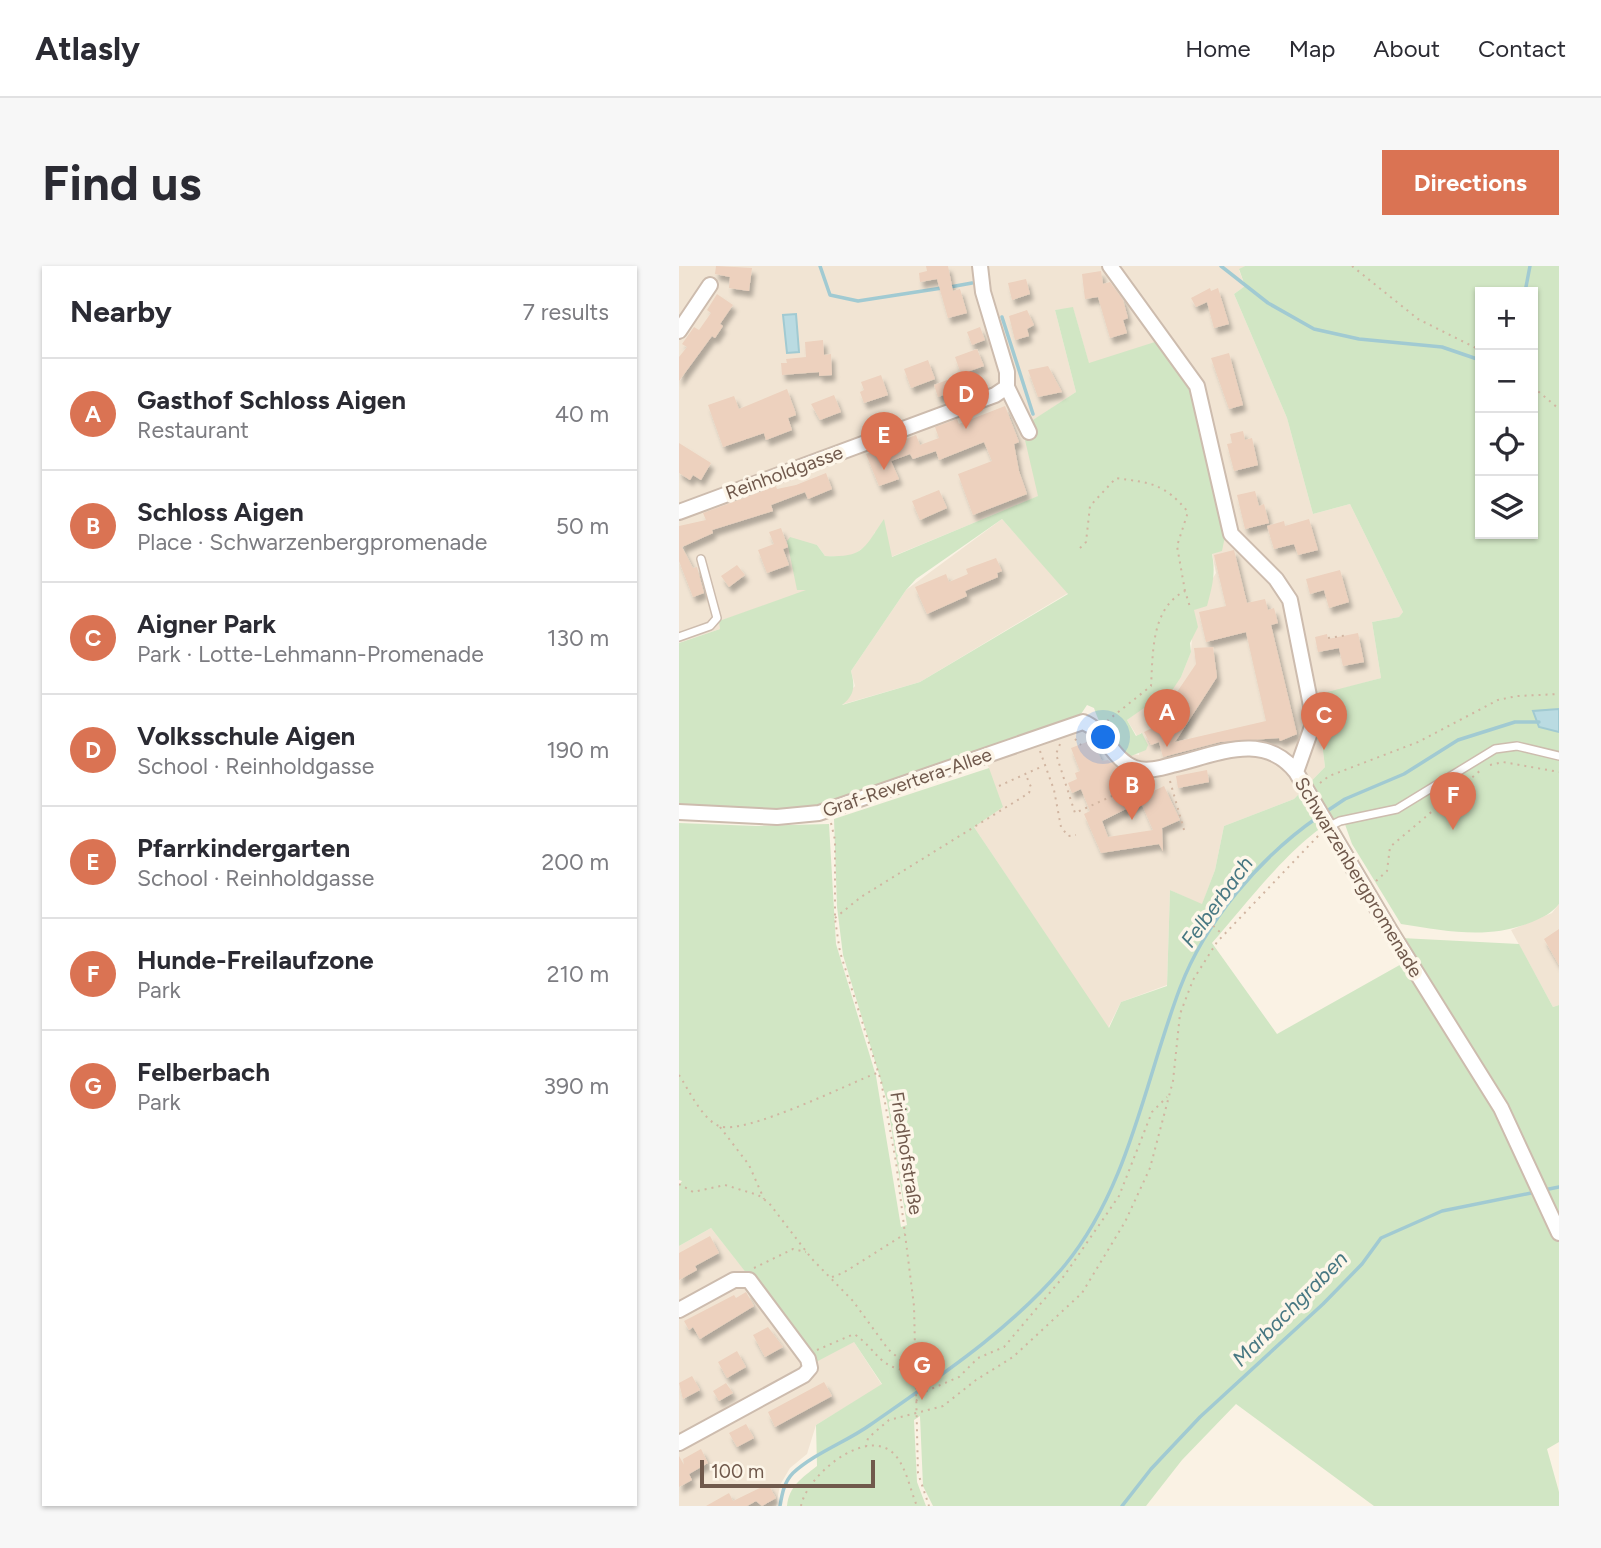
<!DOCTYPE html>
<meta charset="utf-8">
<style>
:root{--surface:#fff;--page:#f7f7f7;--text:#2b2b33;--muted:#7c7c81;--line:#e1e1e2;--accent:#da7353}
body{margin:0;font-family:Figtree,sans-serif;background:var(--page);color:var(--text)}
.controls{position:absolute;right:21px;top:21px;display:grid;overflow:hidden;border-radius:0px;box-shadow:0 2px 5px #0004}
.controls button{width:63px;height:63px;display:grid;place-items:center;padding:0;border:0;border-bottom:2px solid var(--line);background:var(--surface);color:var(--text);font:35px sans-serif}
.scale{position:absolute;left:21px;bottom:18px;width:175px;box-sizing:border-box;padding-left:7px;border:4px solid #70594c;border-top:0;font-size:19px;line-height:24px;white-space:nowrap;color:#70594c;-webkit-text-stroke:5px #fdf6e9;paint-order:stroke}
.you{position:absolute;left:425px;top:472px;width:24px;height:24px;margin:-18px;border:5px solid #fff;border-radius:50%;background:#1a73e8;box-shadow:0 0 0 10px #1a73e833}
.badge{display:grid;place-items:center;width:46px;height:46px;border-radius:50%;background:var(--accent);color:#fff;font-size:23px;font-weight:700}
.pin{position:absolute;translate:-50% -58px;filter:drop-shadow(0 2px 4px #0008)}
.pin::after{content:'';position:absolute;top:37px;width:24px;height:21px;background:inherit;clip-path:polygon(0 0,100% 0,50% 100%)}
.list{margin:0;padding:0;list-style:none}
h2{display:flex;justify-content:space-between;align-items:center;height:91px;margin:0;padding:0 28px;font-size:30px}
h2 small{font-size:23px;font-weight:400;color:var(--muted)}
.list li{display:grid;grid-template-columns:46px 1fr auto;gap:21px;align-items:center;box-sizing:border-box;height:112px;padding:0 28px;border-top:2px solid var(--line)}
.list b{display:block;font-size:26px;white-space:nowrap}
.list p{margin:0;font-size:23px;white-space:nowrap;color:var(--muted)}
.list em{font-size:23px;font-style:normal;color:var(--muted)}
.icon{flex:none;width:38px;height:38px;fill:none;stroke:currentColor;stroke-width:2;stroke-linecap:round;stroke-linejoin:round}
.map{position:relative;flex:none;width:880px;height:1240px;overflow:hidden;border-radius:0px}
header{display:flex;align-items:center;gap:42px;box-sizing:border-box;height:98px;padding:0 35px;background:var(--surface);border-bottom:2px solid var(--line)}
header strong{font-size:33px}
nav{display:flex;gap:38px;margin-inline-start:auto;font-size:24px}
.intro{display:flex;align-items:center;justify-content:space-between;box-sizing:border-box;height:168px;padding:0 42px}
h1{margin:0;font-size:49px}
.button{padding:18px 32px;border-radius:0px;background:var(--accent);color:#fff;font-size:24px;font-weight:700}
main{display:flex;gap:42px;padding:0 42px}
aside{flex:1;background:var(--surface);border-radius:0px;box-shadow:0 2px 5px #0004}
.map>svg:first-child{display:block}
</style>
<header>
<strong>Atlasly</strong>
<nav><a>Home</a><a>Map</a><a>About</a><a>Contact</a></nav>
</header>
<div class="intro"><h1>Find us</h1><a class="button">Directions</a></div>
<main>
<aside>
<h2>Nearby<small>7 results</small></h2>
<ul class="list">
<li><span class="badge">A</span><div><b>Gasthof Schloss Aigen</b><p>Restaurant</p></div><em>40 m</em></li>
<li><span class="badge">B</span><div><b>Schloss Aigen</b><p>Place · Schwarzenbergpromenade</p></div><em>50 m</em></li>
<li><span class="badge">C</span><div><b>Aigner Park</b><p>Park · Lotte-Lehmann-Promenade</p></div><em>130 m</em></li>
<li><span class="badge">D</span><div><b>Volksschule Aigen</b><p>School · Reinholdgasse</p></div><em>190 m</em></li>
<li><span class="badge">E</span><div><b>Pfarrkindergarten</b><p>School · Reinholdgasse</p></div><em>200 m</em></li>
<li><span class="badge">F</span><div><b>Hunde-Freilaufzone</b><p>Park</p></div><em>210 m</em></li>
<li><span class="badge">G</span><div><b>Felberbach</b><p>Park</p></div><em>390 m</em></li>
</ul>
</aside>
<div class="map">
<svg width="880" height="1240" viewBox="0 0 880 1240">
<defs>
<filter id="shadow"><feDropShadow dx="3.5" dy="6" stdDeviation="2" flood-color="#0004"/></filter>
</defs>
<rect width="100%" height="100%" fill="#faf2e4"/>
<path fill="#f1e4d3" d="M0 0H566L560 4 566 20 555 28 608 152 634 248 671 238 724 346 720 351 693 356 702 412 637 430 646 501 615 533 545 560 536 604 523 639 491 624 488 719 442 736 429 762 295 561 310 502 302 487 398 454 419 456 445 487 460 489 462 467 458 470 448 454 502 411 512 386 515 344 537 307 533 287 410 98 394 42 376 44 397 126 344 161 360 230 212 291 196 266 190 278 171 291 146 290 138 279 124 277 130 324 41 355V363L0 377Z
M323 253 389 327 241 416 158 440 176 420 172 405 227 324Z
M880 638V739L874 741 832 664 873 647Z
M32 962 66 1005 175 1076 203 1119 137 1159 128 1188 111 1202 101 1219 97 1240H0V980Z"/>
<path fill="#d1e6c4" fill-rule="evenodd" d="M566 0H880V638C872 648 864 651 853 656 809 674 768 665 722 658L673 578 663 550C619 568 566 640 533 677L598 768 726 696 862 914C824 828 772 751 722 672L840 678 874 741 880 739V1176L868 1183 880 1226V1240H695L557 1138 503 1194 467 1240H254L244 1220 241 1150 235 1154 238 1216 247 1240H108C110 1220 123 1212 138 1200L137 1159 203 1118 175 1076 137 1096 32 962 0 980V919L3 915 0 914V557L77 560 150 558 157 678 197 810 222 961 228 959 208 835 164 689 158 641 155 553 310 502 324 541 295 561 430 762 442 736 488 720 491 624 523 638 536 604 545 560 615 533 646 501 637 429 702 412 693 356 720 351 724 346 671 238 634 248 608 152 555 28 566 20 560 3ZM801 26H854V268H801Z
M394 41 410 97 479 75 513 122 546 270 543 285 533 288C537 308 533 321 528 340L515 344 519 361 511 377 512 386 502 411 476 450 472 452 465 442 448 454 457 470 463 467 469 479 467 484 452 490C433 482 421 460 415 442L408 439 398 454 123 545 0 541V377L41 363 40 355 127 324H118L108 275 111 271 138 279 146 290C185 292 185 282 205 253L213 291 359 230 343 161 397 126 376 44ZM323 253 389 328 241 416 163 439C176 429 176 420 172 405L227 324 237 313Z"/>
<path fill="#badbe2" stroke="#a1cad2" stroke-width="2" d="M117 48 120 86 108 87 104 49Z
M880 443V466L860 461 854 445Z"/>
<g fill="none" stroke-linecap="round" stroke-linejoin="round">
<path stroke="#a1cad2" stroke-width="3.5" d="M141 0 151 29 179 35 263 22
M542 0 589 37 635 63 680 73 763 81 801 94
M271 21 293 17
M846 26 851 0
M323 51 354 148
M645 547 666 533 725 508 779 474 836 456H860
M865 924 880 921
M101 1240C103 1228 105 1216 114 1207 136 1187 167 1176 191 1159 258 1112 333 1063 386 999 450 921 466 814 501 722 526 656 581 591 639 551
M443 1240 472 1203 521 1151 644 1038 683 998 702 972 763 945 857 926"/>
</g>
<path fill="#edd1be" filter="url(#shadow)" d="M37 0 73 2 70 25 50 22 51 11 36 8Z
M247 0H269L274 25 281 23 288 47 269 52 258 13 241 16 240 7 248 5Z
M422 5 424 18 431 16 444 34 449 52 444 54 448 67 431 72 419 31 406 33 403 8Z
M347 13 351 28 333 34 329 17Z
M531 22 532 25 539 22 550 58 535 62 528 36 517 41 512 32Z
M38 28 54 39 41 58 44 60 36 72 33 70 0 115V91L8 81 3 78 15 61 20 64 32 47 28 44Z
M348 44 355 59 348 63 350 70 336 74 330 50Z
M301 61 306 74 293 79 288 66Z
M144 74 145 89 152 88 153 109 140 110V106L103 109 102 97H108L107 93 127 91 126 76Z
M298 83 305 100 282 108 276 91Z
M550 87 564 139 550 143 532 92Z
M249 94 256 113 232 122 225 103Z
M369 100 383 126 359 131 349 104Z
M202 109 209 129 185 137 181 126 185 124 182 116Z
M268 114 273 126 259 131 255 119Z
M108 123 116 145 117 149 109 152 113 164 87 174 85 167 44 181 29 139 55 130 60 143Z
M155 129 162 146 141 154 132 138Z
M326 140 340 176 335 178 340 205 348 228 294 249 279 208 313 195 305 176 260 194 257 185 234 193 231 188 212 195 220 213 200 220 187 188 237 169 241 179 260 172 256 161 278 153 280 158Z
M564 165 566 174 573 172 579 199 555 205 548 178 553 177 551 168Z
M0 177 32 197 22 214 14 209 11 214 0 207Z
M147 207 153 223 129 233 126 226 92 239 94 245 33 264 34 267 3 281 14 302 18 301 25 327 14 331 0 295V260L27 254 24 247 97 220 98 223 117 219Z
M260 224 268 242 241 254 233 235Z
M576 225 580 240 585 238 590 257 566 263 558 229Z
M630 253 639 284 619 289 615 278 595 283 588 260 605 255 606 260Z
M102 262 109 281 104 283 110 299 88 307 79 284 95 278 90 266Z
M555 284 568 337 586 333 589 344 595 342 599 357 592 359 618 468 601 475 600 472 541 476 484 491 480 476 472 479 465 466 485 456 500 431 496 429 517 398 515 382 534 381 538 411 496 476 587 455 567 366 527 376 520 346 547 340 535 289Z
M317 292 323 305 318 307 319 311 286 325 288 330 248 348 236 321 267 308 270 316 289 308 287 303Z
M58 299 66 309 50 321 42 310Z
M661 304 670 336 650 342 645 324 631 328 627 313Z
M679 367 685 396 664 400 660 382 639 386 636 371 648 368 649 373Z
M413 474 423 495 429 494 442 505 437 513 443 529 454 523 461 536 423 555 429 571 474 564 460 532 485 520 501 554 483 562 484 585 480 578 422 587 405 548 411 545 402 523 393 527 389 517 398 513 396 507 401 505 392 482Z
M528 504 530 516 499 522 497 510Z
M880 663V699L865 673Z
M31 970 40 987 16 1000 18 1004 0 1014V987Z
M67 1026 75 1040 21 1073 14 1061 10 1064 5 1055 55 1029 57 1032Z
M89 1061 104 1081 86 1091 74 1069Z
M58 1085 67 1101 48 1112 39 1096Z
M13 1110 21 1124 4 1133 0 1117Z
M145 1116 153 1130 96 1161 89 1146Z
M47 1117 54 1127 40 1135 34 1125Z
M67 1158 75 1172 58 1181 50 1167Z
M22 1183 29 1197 10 1208 13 1214 0 1221V1190L5 1199 4 1193Z
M89 1218 97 1232 83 1240 77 1235 68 1240H27L50 1227 54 1235Z"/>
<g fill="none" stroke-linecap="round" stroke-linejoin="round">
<defs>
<path id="lane" d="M0 371 31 360 38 352 22 293
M649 561 661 555 718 543 816 483 838 480 880 490"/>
<path id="street" d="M301 0 304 26 328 106V121L350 166
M431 0 518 120 552 268 597 313 611 334 635 455 617 506
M0 65 31 19
M0 246 316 129 328 121
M0 546 98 551 140 547 404 456C426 464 434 495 456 502 468 506 482 502 493 499 537 489 584 464 617 506L712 666 822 842 880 967
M0 1044 55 1014H70L129 1093 131 1102 125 1109 0 1177"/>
</defs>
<use href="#lane" stroke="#cdbcae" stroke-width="10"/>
<use href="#street" stroke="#cdbcae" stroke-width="18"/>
<path stroke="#d1b5a1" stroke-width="2" stroke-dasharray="2 5" stroke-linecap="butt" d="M673 0 739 53 801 84
M854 121 880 143
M401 282 407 276 411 240 437 212C472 217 485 217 509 246L498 280 506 325
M649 372 669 369
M428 455 472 420C474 387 472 342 506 325L511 341
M396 473 402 479
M381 478 377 488 396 547 442 526 448 511
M361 485 375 524 382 561 389 570 397 569
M811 499 824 496 880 506
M491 515 505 564
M641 517 650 510 739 476 819 434 838 430 880 428
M320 520 364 500
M152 557 156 574V653L161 686 202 815 217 896 235 1040 239 1207 250 1240
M697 615 708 605 711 581 803 503
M156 652 182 631 350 527 352 521 346 507
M529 655 543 668
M0 809C10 824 23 853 40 860 65 870 171 817 198 807
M41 861 70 899 85 933
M0 918 14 926 46 919 79 929 90 937 133 993 174 1035 209 1083 234 1105
M75 1002 114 983 127 986
M153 1011 164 1007 226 968
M138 1084 175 1068C199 1084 198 1101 230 1105
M237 1135 245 1126 280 1111 299 1092 325 1081 385 1010 440 930 473 846 488 831
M187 1181 189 1172 210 1154 264 1140 297 1114 334 1091 403 1027 446 956 471 902 494 815 501 748 514 714 538 676 640 569
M122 1240C127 1211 184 1162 213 1186 227 1198 231 1224 238 1240"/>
<use href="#lane" stroke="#fff" stroke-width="7"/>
<use href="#street" stroke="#fff" stroke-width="14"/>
</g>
<g text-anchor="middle" stroke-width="7" stroke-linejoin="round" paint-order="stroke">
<g font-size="19" fill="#70594c" stroke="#fdf6e9">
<text transform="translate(105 206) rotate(-20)" y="7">Reinholdgasse</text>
<text transform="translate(228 516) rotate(-19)" y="7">Graf-Revertera-Allee</text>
<text transform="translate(680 611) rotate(59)" y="7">Schwarzenbergpromenade</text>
<text transform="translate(228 887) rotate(81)" y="7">Friedhofstraße</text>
</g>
<g font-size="21" font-style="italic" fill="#477782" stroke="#fdf6e9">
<text transform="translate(538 636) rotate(-54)" y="7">Felberbach</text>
<text transform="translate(611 1043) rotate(-45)" y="7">Marbachgraben</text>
</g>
</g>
</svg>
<div class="controls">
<button>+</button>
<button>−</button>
<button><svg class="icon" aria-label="locate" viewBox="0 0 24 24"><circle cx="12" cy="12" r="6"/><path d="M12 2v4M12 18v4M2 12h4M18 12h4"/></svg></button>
<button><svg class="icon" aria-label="layers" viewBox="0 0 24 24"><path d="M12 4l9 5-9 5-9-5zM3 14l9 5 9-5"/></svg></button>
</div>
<div class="scale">100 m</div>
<div class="you"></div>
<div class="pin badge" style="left:488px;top:481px">A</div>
<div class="pin badge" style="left:453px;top:554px">B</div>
<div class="pin badge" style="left:645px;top:484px">C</div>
<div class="pin badge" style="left:287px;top:163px">D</div>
<div class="pin badge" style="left:205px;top:204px">E</div>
<div class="pin badge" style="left:774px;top:564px">F</div>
<div class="pin badge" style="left:243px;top:1134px">G</div>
</div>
</main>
